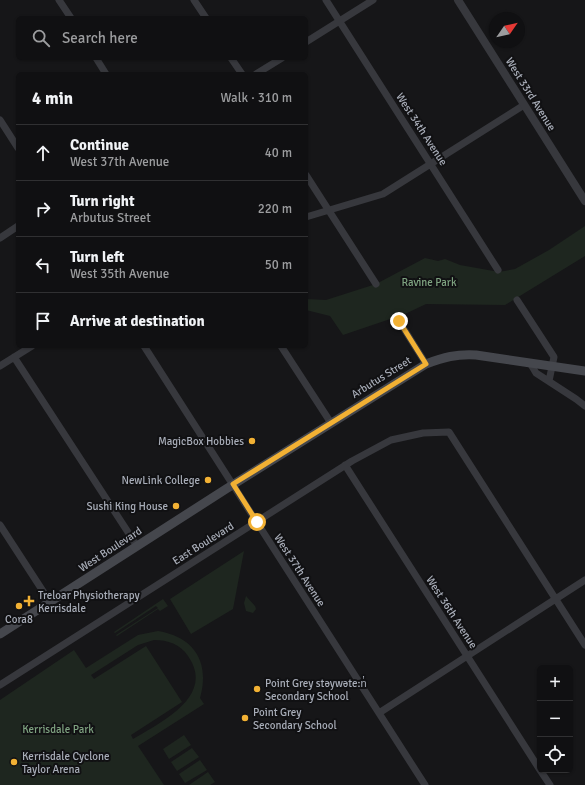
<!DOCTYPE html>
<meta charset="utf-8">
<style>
:root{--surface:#101012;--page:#19191b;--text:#f1f3f6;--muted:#9c9d9f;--line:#303032}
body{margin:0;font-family:Signika,sans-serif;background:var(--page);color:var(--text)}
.controls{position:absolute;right:12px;bottom:12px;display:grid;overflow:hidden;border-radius:6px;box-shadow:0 1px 3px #0004}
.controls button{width:36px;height:36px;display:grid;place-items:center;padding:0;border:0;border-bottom:1px solid var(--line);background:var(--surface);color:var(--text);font:20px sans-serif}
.compass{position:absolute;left:489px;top:12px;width:36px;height:36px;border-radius:50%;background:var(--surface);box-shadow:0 1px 3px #0004;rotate:56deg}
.stop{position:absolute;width:12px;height:12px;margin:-9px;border:3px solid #f2b134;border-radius:50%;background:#fff}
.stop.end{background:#f2b134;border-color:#fff;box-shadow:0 1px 4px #0008}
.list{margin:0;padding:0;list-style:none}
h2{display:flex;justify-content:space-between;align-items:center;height:52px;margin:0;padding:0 16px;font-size:17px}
h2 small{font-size:13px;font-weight:400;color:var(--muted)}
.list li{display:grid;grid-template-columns:26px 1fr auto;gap:12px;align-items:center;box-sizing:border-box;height:56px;padding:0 16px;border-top:1px solid var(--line)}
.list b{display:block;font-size:15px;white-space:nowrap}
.list p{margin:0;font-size:13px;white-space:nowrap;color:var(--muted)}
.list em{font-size:13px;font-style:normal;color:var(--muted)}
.icon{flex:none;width:22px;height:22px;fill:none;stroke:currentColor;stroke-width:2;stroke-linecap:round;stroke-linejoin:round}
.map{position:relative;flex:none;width:585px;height:785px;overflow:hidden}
.search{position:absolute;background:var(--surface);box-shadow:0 1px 3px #0004;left:16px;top:16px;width:292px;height:44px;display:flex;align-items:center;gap:10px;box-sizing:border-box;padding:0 14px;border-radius:6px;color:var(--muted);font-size:15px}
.panel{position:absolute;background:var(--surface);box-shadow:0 1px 3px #0004;left:16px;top:72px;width:292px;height:276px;border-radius:6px}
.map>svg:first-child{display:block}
</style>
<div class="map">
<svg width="585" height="785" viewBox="0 0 585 785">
<rect width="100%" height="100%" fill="#161618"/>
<path fill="#1e261f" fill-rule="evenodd" d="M585 226V256L505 305 426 304 405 314 343 335 330 316 306 310V299L326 300 376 284 425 258 438 261 445 259 460 265 499 272 515 269 549 250Z
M244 551 233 609 191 634 170 599Z
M246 596 255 606 256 609 253 613 246 611 244 603Z
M163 599 168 606 160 611 158 609 117 636 116 635 158 608 156 606 115 633 114 632Z
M158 631C195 637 210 663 200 698L204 704 138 746 164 785H0V700L74 650 86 668 138 635ZM154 640C168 640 180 644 188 656 216 696 161 722 133 739L131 735 182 702 146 646 94 679 91 675 138 645Z
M184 735 191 745 169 759 163 749Z
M192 748 199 757 177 771 171 762Z
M200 760 207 770 185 783 179 774Z
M208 772 215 782 210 785H189Z"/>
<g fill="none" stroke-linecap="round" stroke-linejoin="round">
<path stroke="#37383d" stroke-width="7" d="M59 0 71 18
M194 0 206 18
M326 0 498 270
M306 42 373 0
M96 58 106 74
M231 58 242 74
M256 74 282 58
M0 120 18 148
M306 175 376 284
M306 217 383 194 524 105
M0 238 18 226
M517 300 554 357 549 381
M399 321 426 364
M144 346 425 785
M281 346 331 423
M14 357 137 546
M530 363 536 373 576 399 585 406
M0 366 32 346
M345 465 540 770
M0 525 50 602
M0 685 352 461 391 440 423 433 449 432 585 645
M379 713 585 580
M540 770 550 785"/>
<path stroke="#37383d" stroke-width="8" d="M458 0 585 201"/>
<path stroke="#45474d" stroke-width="9" d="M0 634 226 489 426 364C444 357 456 354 476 355L585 371"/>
</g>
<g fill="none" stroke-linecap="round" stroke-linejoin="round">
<path stroke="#f2b134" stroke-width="5" d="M257 522 233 484 426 364 399 321"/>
</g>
<g fill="#f2b134" stroke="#111113" stroke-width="1.5">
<circle cx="252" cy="441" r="4"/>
<circle cx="208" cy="480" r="4"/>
<circle cx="176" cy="506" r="4"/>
<path d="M27 595h4v4h4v4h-4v4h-4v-4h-4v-4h4z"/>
<circle cx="19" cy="606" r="4"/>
<circle cx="257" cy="689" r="4"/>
<circle cx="245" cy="718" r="4"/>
<circle cx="14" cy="762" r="4"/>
</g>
<g text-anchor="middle" stroke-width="4" stroke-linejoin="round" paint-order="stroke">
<g font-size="11" fill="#a8adb8" stroke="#111113">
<text transform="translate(531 94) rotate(58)" y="4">West 33rd Avenue</text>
<text transform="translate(422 129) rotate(57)" y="4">West 34th Avenue</text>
<text transform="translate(381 377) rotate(-32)" y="4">Arbutus Street</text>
<text transform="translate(203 543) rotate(-32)" y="4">East Boulevard</text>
<text transform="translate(110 549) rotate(-33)" y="4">West Boulevard</text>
<text transform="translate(300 570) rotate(57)" y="4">West 37th Avenue</text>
<text transform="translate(452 612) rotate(57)" y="4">West 36th Avenue</text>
</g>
<g font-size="11" fill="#7fa381" stroke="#111113">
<text x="429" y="286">Ravine Park</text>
<text x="58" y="733">Kerrisdale Park</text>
</g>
<g font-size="11" fill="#a8adb8" stroke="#111113" text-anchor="start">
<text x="244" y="445" text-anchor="end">MagicBox Hobbies</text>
<text x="200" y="484" text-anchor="end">NewLink College</text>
<text x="168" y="510" text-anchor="end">Sushi King House</text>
<text x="38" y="599">Treloar Physiotherapy<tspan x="38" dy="13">Kerrisdale</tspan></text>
<text x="19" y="623" text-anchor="middle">Cora8</text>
<text x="265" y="687">Point Grey stəywəte:n̓<tspan x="265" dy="13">Secondary School</tspan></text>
<text x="253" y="716">Point Grey<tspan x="253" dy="13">Secondary School</tspan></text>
<text x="22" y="760">Kerrisdale Cyclone<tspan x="22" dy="13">Taylor Arena</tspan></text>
</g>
</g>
</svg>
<div class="controls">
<button>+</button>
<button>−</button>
<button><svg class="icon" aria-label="locate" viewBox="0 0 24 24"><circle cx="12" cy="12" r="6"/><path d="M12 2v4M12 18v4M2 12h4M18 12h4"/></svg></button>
</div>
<svg class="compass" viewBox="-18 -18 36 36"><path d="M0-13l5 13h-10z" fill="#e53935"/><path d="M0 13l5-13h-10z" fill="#9c9d9f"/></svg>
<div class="stop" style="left:257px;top:522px"></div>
<div class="stop end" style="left:399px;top:321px"></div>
<div class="search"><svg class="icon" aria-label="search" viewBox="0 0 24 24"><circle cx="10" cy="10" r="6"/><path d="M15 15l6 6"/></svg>Search here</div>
<section class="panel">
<h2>4 min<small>Walk · 310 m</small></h2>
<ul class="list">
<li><svg class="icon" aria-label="ahead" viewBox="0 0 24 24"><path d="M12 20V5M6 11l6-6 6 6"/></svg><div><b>Continue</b><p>West 37th Avenue</p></div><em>40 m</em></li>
<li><svg class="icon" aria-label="right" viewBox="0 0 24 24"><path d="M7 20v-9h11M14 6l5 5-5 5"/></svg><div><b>Turn right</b><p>Arbutus Street</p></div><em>220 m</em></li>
<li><svg class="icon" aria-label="left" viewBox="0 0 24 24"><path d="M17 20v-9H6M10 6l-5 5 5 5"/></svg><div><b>Turn left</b><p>West 35th Avenue</p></div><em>50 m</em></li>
<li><svg class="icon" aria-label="arrive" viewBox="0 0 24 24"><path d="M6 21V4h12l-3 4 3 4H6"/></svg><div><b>Arrive at destination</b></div></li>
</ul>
</section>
</div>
